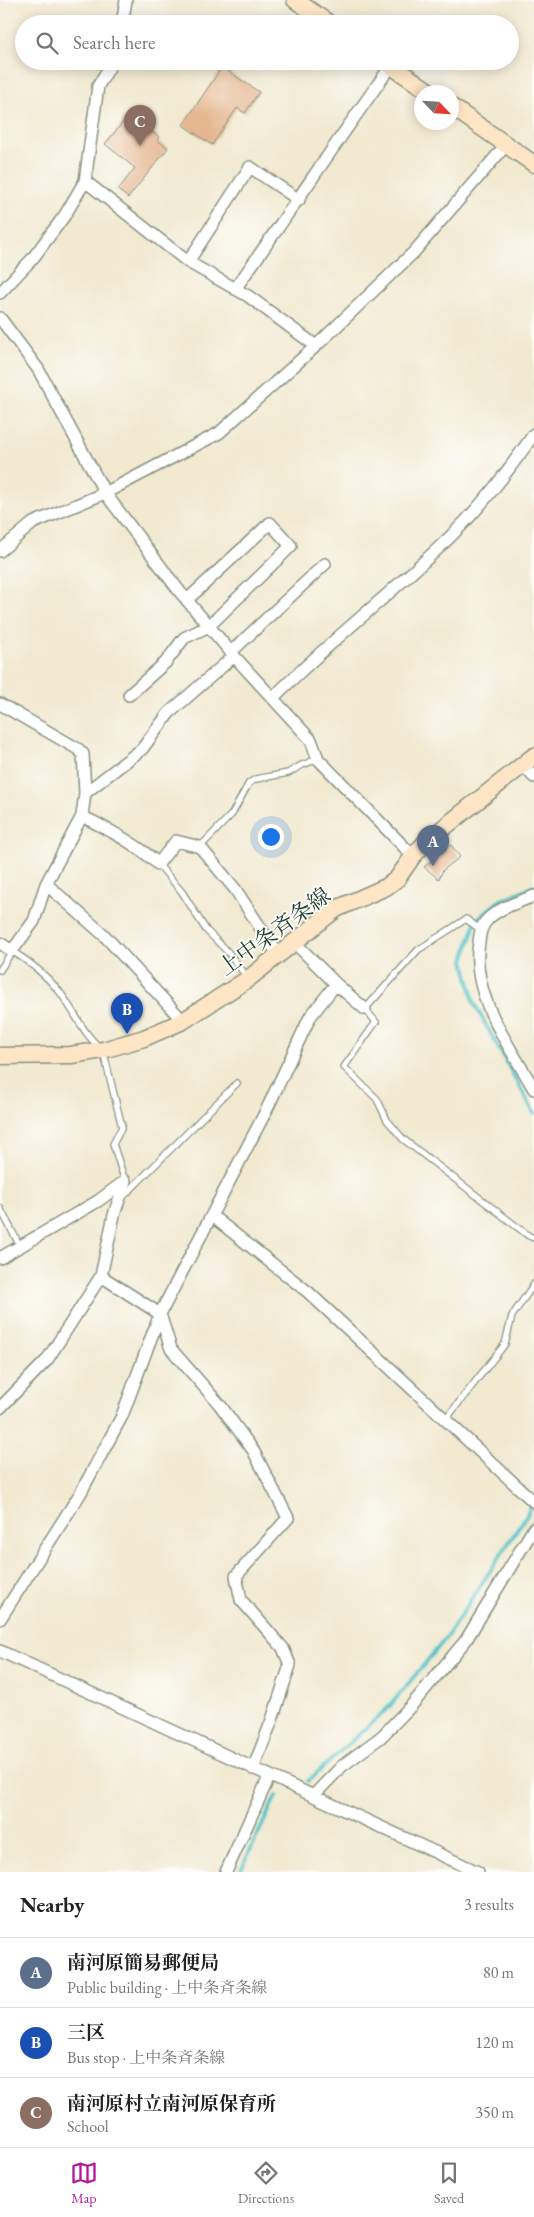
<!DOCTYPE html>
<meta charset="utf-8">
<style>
:root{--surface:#fff;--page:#f2f2f2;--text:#222;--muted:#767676;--line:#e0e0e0;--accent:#b5179e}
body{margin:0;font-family:"EB Garamond","Noto Serif JP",serif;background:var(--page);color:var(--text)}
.compass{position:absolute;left:414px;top:85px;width:45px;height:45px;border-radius:50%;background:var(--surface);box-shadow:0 2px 12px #0003;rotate:115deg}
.you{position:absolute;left:270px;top:836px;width:18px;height:18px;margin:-12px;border:4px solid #fff;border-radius:50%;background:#1a73e8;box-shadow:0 0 0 8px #1a73e833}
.badge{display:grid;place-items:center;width:32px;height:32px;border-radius:50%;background:var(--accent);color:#fff;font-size:16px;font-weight:700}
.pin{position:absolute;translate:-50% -41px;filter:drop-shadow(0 1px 2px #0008)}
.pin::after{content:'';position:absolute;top:26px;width:18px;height:15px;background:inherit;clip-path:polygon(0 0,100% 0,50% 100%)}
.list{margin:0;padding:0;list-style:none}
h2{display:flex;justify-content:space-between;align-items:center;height:65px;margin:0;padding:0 20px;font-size:21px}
h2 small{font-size:16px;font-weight:400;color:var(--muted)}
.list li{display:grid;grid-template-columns:32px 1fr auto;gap:15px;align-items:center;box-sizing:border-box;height:70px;padding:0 20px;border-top:1px solid var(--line)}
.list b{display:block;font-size:19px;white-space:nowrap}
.list p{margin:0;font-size:16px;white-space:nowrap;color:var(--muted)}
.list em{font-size:16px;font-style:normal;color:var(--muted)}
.icon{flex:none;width:28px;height:28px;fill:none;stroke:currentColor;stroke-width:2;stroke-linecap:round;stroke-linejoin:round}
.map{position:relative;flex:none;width:534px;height:1872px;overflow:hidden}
.search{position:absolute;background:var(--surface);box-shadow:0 2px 12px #0003;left:15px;right:15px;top:15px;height:55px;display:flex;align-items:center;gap:12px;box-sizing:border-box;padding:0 18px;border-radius:28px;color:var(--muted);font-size:19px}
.sheet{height:275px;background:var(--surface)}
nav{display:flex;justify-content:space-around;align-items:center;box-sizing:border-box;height:70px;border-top:1px solid var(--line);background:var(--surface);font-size:14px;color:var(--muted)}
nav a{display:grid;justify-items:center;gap:2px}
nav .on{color:var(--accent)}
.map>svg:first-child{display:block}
</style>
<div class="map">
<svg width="534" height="1872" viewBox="0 0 534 1872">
<rect width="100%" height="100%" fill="#fdfcf7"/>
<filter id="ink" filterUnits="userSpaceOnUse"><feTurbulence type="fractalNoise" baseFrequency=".02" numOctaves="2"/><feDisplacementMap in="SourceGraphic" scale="10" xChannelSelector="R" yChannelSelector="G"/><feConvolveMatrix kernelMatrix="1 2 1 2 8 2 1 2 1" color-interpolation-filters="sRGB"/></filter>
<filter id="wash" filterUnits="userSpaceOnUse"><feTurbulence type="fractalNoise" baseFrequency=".0096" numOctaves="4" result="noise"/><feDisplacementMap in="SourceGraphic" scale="20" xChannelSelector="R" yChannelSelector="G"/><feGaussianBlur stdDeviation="1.12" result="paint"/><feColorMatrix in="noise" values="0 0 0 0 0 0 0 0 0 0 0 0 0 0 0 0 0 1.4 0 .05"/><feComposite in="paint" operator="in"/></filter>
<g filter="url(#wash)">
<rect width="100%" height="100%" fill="#f1e9d0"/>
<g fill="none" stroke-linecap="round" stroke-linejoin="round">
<path stroke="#54c2c8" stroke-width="4" d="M534 886 499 901 476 920 464 960 474 1003 534 1113
M308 1781 388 1708 446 1638 527 1515 532 1502
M240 1872 276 1796"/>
</g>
<g id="blocks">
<path fill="#e5b791" d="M222 67 259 92 245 113 237 108 212 145 183 125Z
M128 116 149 133 151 131 159 137 157 140 168 148 128 198 118 190 135 168 105 144Z
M451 845 460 857 443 870 439 879 424 867Z"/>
</g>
</g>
<g filter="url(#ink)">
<use href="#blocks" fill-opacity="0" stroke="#889382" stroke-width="1"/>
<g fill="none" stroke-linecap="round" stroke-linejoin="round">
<defs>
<path id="service" d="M200 847 232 814 249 783 256 779 288 773 302 765 318 759
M158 864 182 892 206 930 227 951 247 977
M481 930 466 919 418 950 365 1009 376 1022 344 1067 377 1099 387 1120 403 1139 529 1236 534 1238
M0 970 12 951C30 962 45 974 59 991 74 1010 83 1035 103 1050L122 1127 113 1144 125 1181
M122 1198 237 1083
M0 1208 20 1246
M446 1419 505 1344 512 1316 534 1284"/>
<path id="minor" d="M122 24 126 0
M85 181 188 262 248 296 316 346
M188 262 250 167 299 200
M235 289C288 215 338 139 391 66
M0 293 33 258 65 215 85 181 98 86 113 61
M0 318 38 369 105 493 219 433 316 346 414 252 506 145
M0 551 33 523 105 493 180 592 234 656 311 740 318 759 413 856
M231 652 325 564
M129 695 166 662 184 638 209 626 291 546 270 523 187 600
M273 698C329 641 393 593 450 537 482 506 508 471 534 434
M0 704 78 749 83 754 85 793 82 816 46 884 34 921 12 951 0 943
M523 765 534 777
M85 793 142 749 169 713 234 656
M82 816C108 830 136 843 158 864L176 841 200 847 235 889 279 956
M46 884 104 935 183 1021
M534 896C519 902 498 908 487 920 481 926 480 934 479 942 470 995 509 1045 534 1089
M295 943 336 984 365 1009
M125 1181 114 1215 101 1276 160 1314 171 1349 220 1405 253 1450 288 1518 236 1576 241 1600 283 1648 290 1665 272 1720 253 1769
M212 1216 308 1292 534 1502
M0 1258 98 1201 125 1181
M0 1408 47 1360 101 1276
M0 1619 80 1494 122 1416 160 1314 266 1111 310 1017 336 984
M0 1651 478 1872
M314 1795 342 1766 381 1737 411 1706 466 1640 534 1528
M226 1872 269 1777"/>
<path id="secondary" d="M295 0 330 24
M384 61 430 92
M452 107 534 164
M0 1056 71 1055 103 1050 144 1038 183 1021 248 979 336 909 386 887 397 879 413 856 427 841 534 756"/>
</defs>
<use href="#service" stroke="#889382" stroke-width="8"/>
<use href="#minor" stroke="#889382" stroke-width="14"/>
<use href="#secondary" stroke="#889382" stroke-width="19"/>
<use href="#service" stroke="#fff" stroke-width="5.5"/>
<use href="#minor" stroke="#fff" stroke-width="11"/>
<use href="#secondary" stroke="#fde5c5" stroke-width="16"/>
</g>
</g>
<g text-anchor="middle" stroke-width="4" stroke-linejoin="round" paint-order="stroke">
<g font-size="22" fill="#1f3d34" stroke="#fdfcf7">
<text transform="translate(274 931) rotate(-36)" y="8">上中条斉条線</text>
</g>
</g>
</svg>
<svg class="compass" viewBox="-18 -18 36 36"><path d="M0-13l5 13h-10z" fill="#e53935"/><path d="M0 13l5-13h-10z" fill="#767676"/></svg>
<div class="you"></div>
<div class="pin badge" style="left:433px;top:866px;background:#5c6f8a">A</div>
<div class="pin badge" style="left:127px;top:1034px;background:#1a4fb4">B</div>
<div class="pin badge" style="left:140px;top:146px;background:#8d6e63">C</div>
<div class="search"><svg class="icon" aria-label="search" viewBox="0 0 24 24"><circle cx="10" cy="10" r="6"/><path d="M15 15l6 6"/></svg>Search here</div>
</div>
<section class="sheet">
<h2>Nearby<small>3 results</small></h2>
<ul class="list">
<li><span class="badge" style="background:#5c6f8a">A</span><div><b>南河原簡易郵便局</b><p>Public building · 上中条斉条線</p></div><em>80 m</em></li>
<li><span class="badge" style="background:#1a4fb4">B</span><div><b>三区</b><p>Bus stop · 上中条斉条線</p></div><em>120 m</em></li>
<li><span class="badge" style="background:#8d6e63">C</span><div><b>南河原村立南河原保育所</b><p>School</p></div><em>350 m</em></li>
</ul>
</section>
<nav>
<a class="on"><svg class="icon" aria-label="map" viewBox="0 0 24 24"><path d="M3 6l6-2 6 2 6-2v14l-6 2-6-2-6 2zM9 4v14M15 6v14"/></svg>Map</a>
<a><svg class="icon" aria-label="directions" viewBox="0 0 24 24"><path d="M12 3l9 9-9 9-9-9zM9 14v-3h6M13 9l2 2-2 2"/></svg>Directions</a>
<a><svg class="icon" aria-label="saved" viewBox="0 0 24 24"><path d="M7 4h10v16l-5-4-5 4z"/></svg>Saved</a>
</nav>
